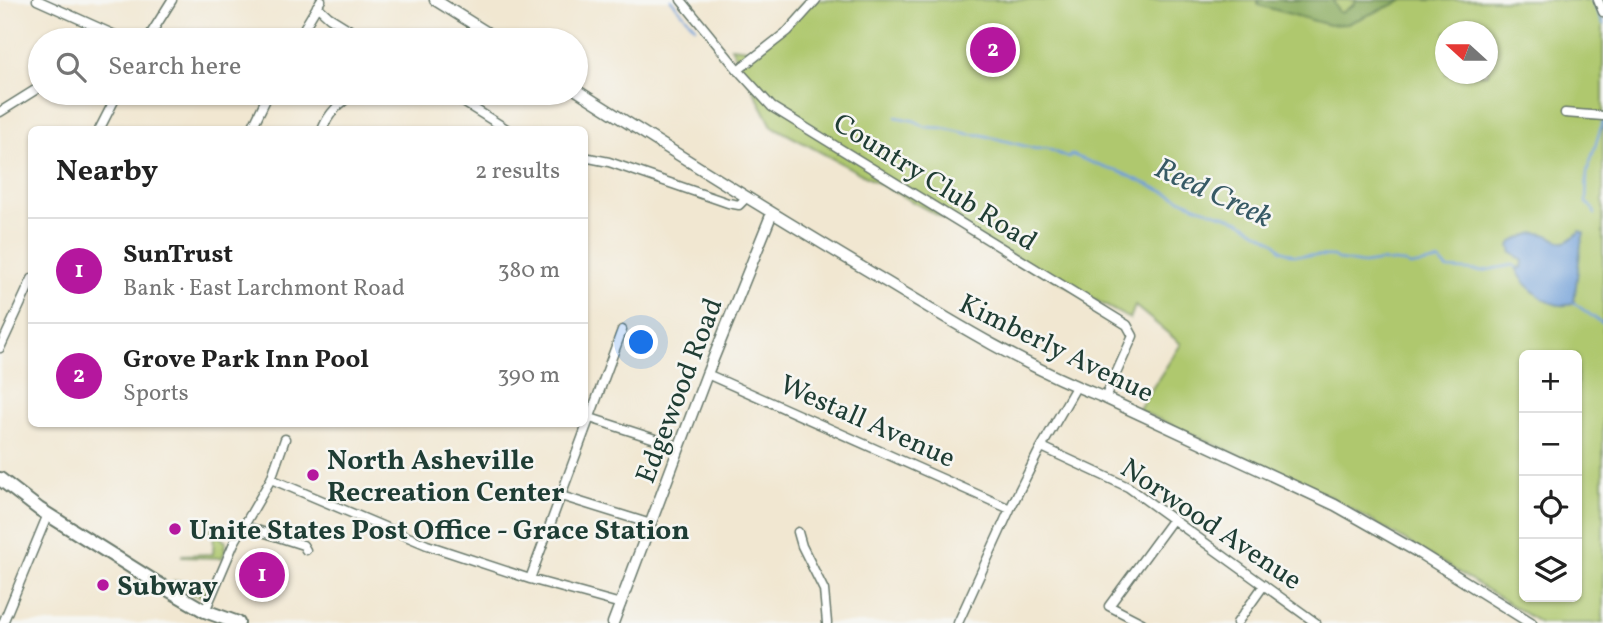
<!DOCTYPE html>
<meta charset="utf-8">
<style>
:root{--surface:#fff;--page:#f2f2f2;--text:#222;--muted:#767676;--line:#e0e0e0;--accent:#b5179e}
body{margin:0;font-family:Vollkorn,serif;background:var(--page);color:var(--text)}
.controls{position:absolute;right:21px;bottom:21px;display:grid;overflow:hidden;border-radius:10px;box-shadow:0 2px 5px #0004}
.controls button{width:63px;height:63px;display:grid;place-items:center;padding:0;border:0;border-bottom:2px solid var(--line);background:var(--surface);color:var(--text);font:35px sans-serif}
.compass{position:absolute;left:1435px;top:21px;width:63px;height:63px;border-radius:50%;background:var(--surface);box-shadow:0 2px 5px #0004;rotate:291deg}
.you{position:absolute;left:642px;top:343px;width:24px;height:24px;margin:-18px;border:5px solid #fff;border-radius:50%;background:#1a73e8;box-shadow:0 0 0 10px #1a73e833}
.badge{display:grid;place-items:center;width:46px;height:46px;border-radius:50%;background:var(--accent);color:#fff;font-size:23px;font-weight:700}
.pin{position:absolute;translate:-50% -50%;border:4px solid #fff;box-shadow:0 2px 7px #0006}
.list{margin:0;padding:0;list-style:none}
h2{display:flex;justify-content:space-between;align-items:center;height:91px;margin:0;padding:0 28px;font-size:30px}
h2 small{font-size:23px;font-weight:400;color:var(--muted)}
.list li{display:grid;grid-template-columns:46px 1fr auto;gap:21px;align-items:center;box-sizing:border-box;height:105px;padding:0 28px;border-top:2px solid var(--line)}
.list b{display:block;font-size:26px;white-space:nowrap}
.list p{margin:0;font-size:23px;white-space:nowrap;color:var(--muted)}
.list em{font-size:23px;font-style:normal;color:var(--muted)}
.icon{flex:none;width:38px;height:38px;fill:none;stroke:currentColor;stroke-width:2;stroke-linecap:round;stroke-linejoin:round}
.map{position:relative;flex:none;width:1603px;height:623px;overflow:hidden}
.search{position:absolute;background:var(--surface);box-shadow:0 2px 5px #0004;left:28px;top:28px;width:560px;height:77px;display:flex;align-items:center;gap:18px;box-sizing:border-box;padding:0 24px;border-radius:38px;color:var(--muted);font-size:26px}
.panel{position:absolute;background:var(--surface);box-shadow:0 2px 5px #0004;left:28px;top:126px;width:560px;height:301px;border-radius:10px}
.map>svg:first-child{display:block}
</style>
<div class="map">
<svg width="1603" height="623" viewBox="0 0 1603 623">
<rect width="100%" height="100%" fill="#f6f6f2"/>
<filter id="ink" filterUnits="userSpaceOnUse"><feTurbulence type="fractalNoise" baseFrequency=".0143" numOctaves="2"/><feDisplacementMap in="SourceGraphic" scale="14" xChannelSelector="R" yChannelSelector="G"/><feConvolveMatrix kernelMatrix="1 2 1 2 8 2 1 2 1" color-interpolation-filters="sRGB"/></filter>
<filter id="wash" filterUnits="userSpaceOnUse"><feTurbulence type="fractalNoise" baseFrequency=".00686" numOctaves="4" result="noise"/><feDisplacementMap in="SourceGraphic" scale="28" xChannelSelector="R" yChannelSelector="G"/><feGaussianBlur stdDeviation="1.57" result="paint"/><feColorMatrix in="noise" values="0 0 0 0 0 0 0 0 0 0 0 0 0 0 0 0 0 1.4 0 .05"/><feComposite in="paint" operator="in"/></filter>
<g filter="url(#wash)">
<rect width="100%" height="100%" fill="#f1e7d1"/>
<path fill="#afc86e" stroke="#678251" stroke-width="2" fill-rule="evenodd" d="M806 0H1594L1603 20V623H1540L1442 562 1327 495 1138 410 1181 344 1135 306 1130 319 772 126 731 47 749 49 772 39ZM1446 32H1488V74H1446ZM1524 355H1577V597H1524Z
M207 526 226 542 224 548 226 549 222 558 182 557V555L213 554 214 533 207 531Z
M174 581H211L212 584 206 593 199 596 198 595C190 595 178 589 174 581Z"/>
<path fill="#8bac61" stroke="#55744a" stroke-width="2" d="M1258 0H1333L1338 11 1341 13 1354 4 1356 0H1404L1347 24 1329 25 1258 5Z"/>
<path fill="#6f9fd8" stroke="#476e86" stroke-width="2" d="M977 38 1011 45 1010 59 976 57 974 55Z
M1580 231 1584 233 1581 244 1574 303C1552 313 1523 287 1516 267L1522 268 1523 261 1512 253 1510 246 1512 242C1521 239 1530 232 1539 233 1562 235 1557 254 1580 231Z"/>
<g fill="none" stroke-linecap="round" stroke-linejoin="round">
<path stroke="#6f9fd8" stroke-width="2.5" d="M671 0 695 27
M1592 0 1603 24
M896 117 915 121 926 127 943 128 969 134 982 135 1036 149 1046 148 1069 158 1070 154 1106 168 1120 172 1196 206 1240 221 1276 243 1281 250 1293 255 1333 256 1339 260 1363 264 1384 261 1405 263 1410 266 1440 261 1448 269 1482 271 1513 265 1516 267
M1595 214 1592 207 1586 203 1587 172 1603 121
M1574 303 1603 324"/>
</g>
</g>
<g filter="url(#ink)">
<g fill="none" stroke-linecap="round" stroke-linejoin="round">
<defs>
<path id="minor" d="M37 0 126 40
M681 0 738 70 772 107 1127 325 1133 336 1105 398
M1598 0 1603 12
M317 6 329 17 366 40
M147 40 172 0
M297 40 321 0
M738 70 788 31 816 0
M95 93 114 99
M449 93 508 130
M0 112 40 87
M1565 113 1603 116
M99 130 118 93
M251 130 269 93
M322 130C329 112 340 103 355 93
M584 157 609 162 728 203 739 205 746 198
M0 348 32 279
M707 374 1010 509
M584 416 680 447
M1042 447 1128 487 1316 623
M271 479 427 545 530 579 621 604
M561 496 651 524
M244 526 303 545 306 550
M798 532 802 546 824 590 827 623
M530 579 622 330
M205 611 234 543 271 479 285 439
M3 623 48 514
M958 623 1010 509 1038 453 1076 387
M1142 623 1109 606 1173 519
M1237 623 1264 585"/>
<path id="tertiary" d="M435 0 499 40
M576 90C675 153 774 215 875 275 949 320 1023 366 1105 398L1335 505 1416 551 1531 623
M613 623 707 374 772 213"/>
<path id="primary" d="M0 479 39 509 157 583 205 611 238 623"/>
</defs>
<use href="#minor" stroke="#68786b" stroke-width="11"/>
<use href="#tertiary" stroke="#68786b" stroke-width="13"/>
<use href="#primary" stroke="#68786b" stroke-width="16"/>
<use href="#minor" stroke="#fff" stroke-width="8"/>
<use href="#tertiary" stroke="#fff" stroke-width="10"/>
<use href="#primary" stroke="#fff" stroke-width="12"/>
</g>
</g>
<g fill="#b5179e" stroke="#f6f6f2" stroke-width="2.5">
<circle cx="313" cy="475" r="7"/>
<circle cx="175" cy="529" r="7"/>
<circle cx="103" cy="585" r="7"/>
</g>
<g text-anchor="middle" stroke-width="5" stroke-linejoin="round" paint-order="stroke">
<g font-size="28" fill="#1f3d34" stroke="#f6f6f2">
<text transform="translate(936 181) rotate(32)" y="10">Country Club Road</text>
<text transform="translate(1057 347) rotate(26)" y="10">Kimberly Avenue</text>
<text transform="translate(678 390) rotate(-69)" y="10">Edgewood Road</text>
<text transform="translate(868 420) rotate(24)" y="10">Westall Avenue</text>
<text transform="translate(1212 523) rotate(34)" y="10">Norwood Avenue</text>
</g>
<g font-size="28" font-weight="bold" fill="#1f3d34" stroke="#f6f6f2" text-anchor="start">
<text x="327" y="469">North Asheville<tspan x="327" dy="32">Recreation Center</tspan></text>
<text x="189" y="539">Unite States Post Office - Grace Station</text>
<text x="117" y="595">Subway</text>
</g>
<g font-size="30" font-style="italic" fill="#375a65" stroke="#f6f6f2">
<text transform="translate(1214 192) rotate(25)" y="10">Reed Creek</text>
</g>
</g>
</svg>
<div class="controls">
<button>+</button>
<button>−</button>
<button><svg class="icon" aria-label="locate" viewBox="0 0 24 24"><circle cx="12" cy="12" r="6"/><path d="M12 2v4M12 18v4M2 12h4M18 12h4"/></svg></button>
<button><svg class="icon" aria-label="layers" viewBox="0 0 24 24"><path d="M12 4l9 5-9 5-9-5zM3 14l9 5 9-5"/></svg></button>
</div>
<svg class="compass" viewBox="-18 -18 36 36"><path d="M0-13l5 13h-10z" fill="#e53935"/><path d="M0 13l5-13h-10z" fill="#767676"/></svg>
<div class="you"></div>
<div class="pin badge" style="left:262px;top:575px">1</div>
<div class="pin badge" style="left:993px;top:50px">2</div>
<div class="search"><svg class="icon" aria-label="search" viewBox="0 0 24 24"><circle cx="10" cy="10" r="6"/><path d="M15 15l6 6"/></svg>Search here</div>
<section class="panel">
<h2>Nearby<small>2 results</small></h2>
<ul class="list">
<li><span class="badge">1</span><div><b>SunTrust</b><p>Bank · East Larchmont Road</p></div><em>380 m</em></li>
<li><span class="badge">2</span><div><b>Grove Park Inn Pool</b><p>Sports</p></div><em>390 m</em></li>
</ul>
</section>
</div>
